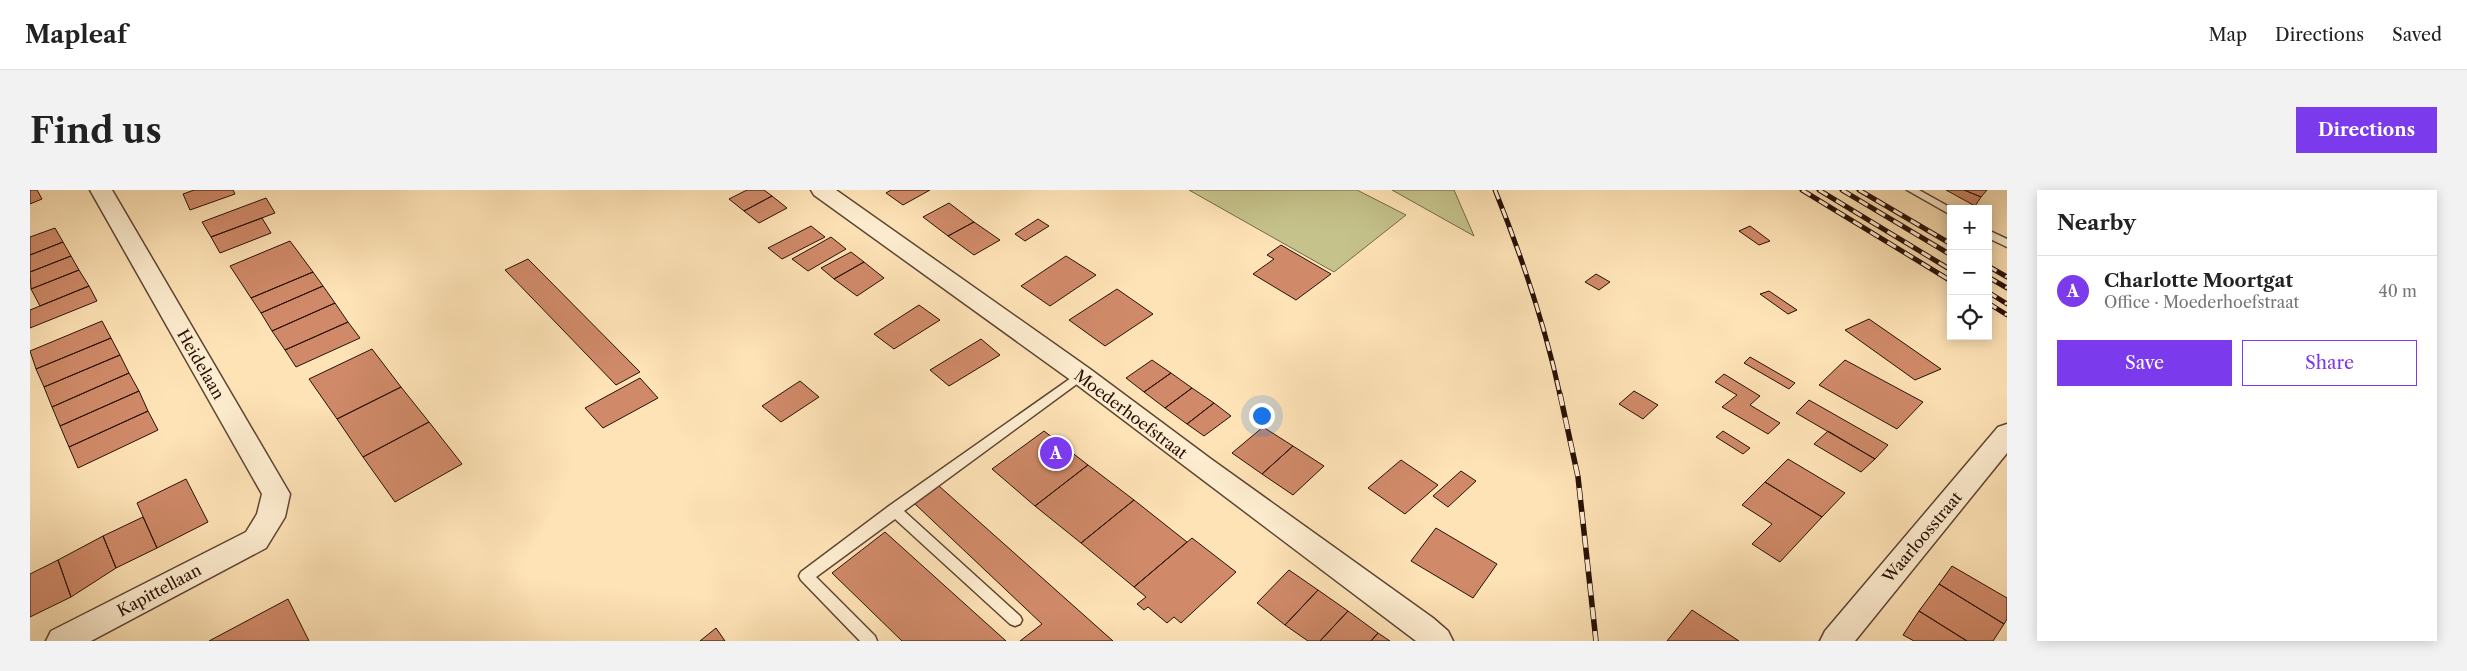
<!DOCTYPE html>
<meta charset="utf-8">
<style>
:root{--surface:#fff;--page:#f2f2f2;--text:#222;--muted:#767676;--line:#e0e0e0;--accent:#7c3aed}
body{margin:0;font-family:"Libre Caslon Text",serif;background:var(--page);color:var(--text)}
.controls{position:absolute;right:15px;top:15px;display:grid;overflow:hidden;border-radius:0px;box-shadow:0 2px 12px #0003}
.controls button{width:45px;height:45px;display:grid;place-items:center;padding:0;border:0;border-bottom:1px solid var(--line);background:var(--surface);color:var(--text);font:25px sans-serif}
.you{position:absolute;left:1231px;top:225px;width:18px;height:18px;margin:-12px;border:4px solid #fff;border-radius:50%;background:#1a73e8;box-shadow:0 0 0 8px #1a73e833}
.badge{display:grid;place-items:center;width:32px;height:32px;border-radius:50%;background:var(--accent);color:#fff;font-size:16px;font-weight:700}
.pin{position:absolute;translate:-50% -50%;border:2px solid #fff;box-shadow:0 1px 5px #0006}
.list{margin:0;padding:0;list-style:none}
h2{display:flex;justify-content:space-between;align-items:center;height:65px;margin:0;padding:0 20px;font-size:21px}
h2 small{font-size:16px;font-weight:400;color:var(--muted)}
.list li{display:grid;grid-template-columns:32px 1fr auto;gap:15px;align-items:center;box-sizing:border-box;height:70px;padding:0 20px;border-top:1px solid var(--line)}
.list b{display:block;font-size:19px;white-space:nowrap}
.list p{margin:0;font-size:16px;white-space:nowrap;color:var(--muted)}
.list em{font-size:16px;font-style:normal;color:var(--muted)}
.actions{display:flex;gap:10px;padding:15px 20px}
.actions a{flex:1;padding:11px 0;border:1px solid var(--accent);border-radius:0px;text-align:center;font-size:18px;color:var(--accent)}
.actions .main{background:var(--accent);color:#fff}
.icon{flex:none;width:28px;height:28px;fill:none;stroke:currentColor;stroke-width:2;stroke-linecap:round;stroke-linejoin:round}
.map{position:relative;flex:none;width:1977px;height:451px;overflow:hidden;border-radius:0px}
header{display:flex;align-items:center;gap:30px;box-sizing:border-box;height:70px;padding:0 25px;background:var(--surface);border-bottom:1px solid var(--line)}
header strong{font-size:24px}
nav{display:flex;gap:28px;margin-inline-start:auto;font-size:18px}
.intro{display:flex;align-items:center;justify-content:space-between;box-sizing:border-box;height:120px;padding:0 30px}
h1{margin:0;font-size:35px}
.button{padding:12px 22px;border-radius:0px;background:var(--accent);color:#fff;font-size:18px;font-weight:700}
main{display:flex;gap:30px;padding:0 30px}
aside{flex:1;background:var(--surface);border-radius:0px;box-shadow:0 2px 12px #0003}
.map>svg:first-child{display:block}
</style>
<header>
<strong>Mapleaf</strong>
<nav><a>Map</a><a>Directions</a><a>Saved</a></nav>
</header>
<div class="intro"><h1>Find us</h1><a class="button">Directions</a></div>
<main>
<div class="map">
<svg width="1977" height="451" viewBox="0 0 1977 451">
<rect width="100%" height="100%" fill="#fee3b6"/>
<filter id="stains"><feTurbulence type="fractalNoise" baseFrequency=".004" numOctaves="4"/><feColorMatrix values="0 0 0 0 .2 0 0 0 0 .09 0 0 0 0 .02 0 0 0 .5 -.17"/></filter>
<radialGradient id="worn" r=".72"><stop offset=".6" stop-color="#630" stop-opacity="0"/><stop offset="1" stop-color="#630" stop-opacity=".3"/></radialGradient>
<path fill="#c5c28b" stroke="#766948" d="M1159 0H1327L1376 25 1304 82Z
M1362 0H1424L1444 46Z"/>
<path fill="#d08a69" stroke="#281006" d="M0 0H7L12 9 0 14Z
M164 0H203L205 4 160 20 153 4Z
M717 0H734L742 6 714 21 699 9Z
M861 0H900L873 15 856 3Z
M1916 0H1934L1951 7 1945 16Z
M1934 0H1957L1951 7Z
M742 6 757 18 729 33 714 21Z
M236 8 245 23 181 47 172 32Z
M919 13 944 32 918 46 893 27Z
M232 28 241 43 190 63 181 47Z
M1008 29 1019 36 995 51 985 44Z
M944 32 970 50 944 65 918 46Z
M781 36 795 47 752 69 738 58Z
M1720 36 1740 51 1729 55 1709 41Z
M25 38 33 52 0 65V47Z
M801 47 816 59 778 81 762 69Z
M260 51 283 82 221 108 200 76Z
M33 52 41 66 0 82V65Z
M1251 55 1301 84 1266 110 1223 84 1244 69 1237 65Z
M821 62 834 72 804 89 791 78Z
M41 66 49 80 1 99 0 82Z
M1036 66 1066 85 1020 116 991 96Z
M498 69 610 182 586 195 475 80Z
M834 72 854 88 827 106 804 89Z
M49 80 59 96 10 116 1 99Z
M283 82 293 96 231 123 221 108Z
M1566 84 1580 92 1569 100 1555 92Z
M59 96 67 111 0 138V120Z
M293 96 305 113 242 141 231 123Z
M1087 99 1123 124 1075 156 1039 130Z
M1739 101 1767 120 1758 124 1730 104Z
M305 113 318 132 255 160 242 141Z
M889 115 910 130 864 159 844 144Z
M1839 129 1911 179 1885 190 1815 140Z
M72 131 81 148 6 179 0 161Z
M318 132 330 148 266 177 255 160Z
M81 148 90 165 14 197 6 179Z
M951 149 970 165 919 196 900 180Z
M342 159 371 197 307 229 279 189Z
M90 165 99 183 22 217 14 197Z
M1720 167 1765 193 1759 199 1714 173Z
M1122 170 1141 183 1114 202 1096 188Z
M1815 170 1893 212 1867 239 1789 195Z
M99 183 109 201 30 236 22 217Z
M1141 183 1162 198 1135 218 1114 202Z
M1694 184 1730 206 1720 215 1750 233 1738 244 1692 217 1707 205 1685 192Z
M610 188 628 208 573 238 555 218Z
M770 191 789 207 751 232 732 216Z
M371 197 399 232 333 267 307 229Z
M1162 198 1184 213 1157 234 1135 218Z
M109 201 118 221 39 257 30 236Z
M1604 201 1628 215 1613 229 1589 214Z
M1779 210 1858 255 1845 269 1766 223Z
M1184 213 1201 226 1174 246 1157 234Z
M118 221 128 240 48 278 39 257Z
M399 232 432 274 365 312 333 267Z
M1233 237 1263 256 1232 284 1202 263Z
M1014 241 1058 275 1005 316 962 279Z
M1693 241 1720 258 1713 264 1686 247Z
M1798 241 1845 269 1831 282 1784 254Z
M1263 256 1294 276 1263 305 1232 284Z
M1758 269 1815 303 1792 327 1735 292Z
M1371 270 1408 295 1375 324 1338 298Z
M1058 275 1104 310 1051 353 1005 316Z
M1431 281 1446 291 1418 317 1403 306Z
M156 289 178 332 127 358 107 313Z
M1735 292 1792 327 1750 372 1722 354 1742 334 1712 315Z
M909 296 1083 451H990L1012 434 884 313Z
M1104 310 1157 352 1104 397 1051 353Z
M113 327 127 358 86 378 73 346Z
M1406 338 1467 374 1443 408 1381 371Z
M855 342 976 451H872L802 383Z
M73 346 86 378 41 407 28 370Z
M1162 348 1206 382 1151 433 1144 427 1137 433 1118 417 1114 420 1107 414 1116 407 1104 397Z
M28 370 41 407 0 427V384Z
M1922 376 1977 408V429L1974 434 1909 394Z
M1259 380 1288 400 1255 435 1227 413Z
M1909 394 1974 434 1963 451H1937L1889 421Z
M1288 400 1318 421 1290 451H1278L1255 435Z
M258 409 279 451H179Z
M1662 420 1709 451H1637Z
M1318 421 1348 443 1341 451H1290Z
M1889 421 1937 451H1884L1873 445Z
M686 438 695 451H670Z
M1348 443 1360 451H1341Z"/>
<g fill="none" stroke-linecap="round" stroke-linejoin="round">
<defs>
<path id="lane" d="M1877 0H1889L1923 19H1921V25Z
M1958 40 1977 49V57L1958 48Z
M1051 181 1057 185 1055 188 874 321 990 426 992 430 990 434 985 436 980 434 865 329 786 387 845 446 847 451H830L771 390 769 386 771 382 859 316Z"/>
<path id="street" d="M60 0H82L260 304 255 327 236 358 61 451H16L21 441 216 342 227 324 232 304Z
M781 0H806L1060 179 1181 269 1403 428 1418 441 1423 451H1386L1042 191 784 5Z
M1977 234V263L1825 451H1790L1795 441 1968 237Z"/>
</defs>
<use href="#lane" stroke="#5e4532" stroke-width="3"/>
<use href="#street" stroke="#5e4532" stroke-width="3"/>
<use href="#lane" fill="#feedd0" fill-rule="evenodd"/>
<use href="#street" fill="#feedd0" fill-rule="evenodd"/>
<defs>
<path id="rail-far1" d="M1465 0C1492 67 1515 135 1530 205
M1772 0 1921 91
M1789 0 1921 80
M1812 0 1921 65
M1829 0 1921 54
M1958 76 1977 87
M1958 87 1977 98
M1958 102 1977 114
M1958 113 1977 125"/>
<path id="rail" d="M1530 204 1548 287 1566 451"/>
</defs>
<use href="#rail-far1" stroke="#281006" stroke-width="5"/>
<use href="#rail" stroke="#281006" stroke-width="5.5"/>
<use href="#rail-far1" stroke="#feedd0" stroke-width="3" stroke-dasharray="10" stroke-linecap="butt"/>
<use href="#rail" stroke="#feedd0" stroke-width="4" stroke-dasharray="12" stroke-linecap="butt"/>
</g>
<g text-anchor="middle" stroke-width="5" stroke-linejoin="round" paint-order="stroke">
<g font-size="16" fill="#281006" stroke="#feedd0">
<text transform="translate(171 174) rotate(60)" y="6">Heidelaan</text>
<text transform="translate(1101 224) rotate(37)" y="6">Moederhoefstraat</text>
<text transform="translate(1892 347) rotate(-50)" y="6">Waarloosstraat</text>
<text transform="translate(129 400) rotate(-28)" y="6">Kapittellaan</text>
</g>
</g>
<rect width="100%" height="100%" filter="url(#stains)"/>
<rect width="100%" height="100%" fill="url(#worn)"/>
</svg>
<div class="controls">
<button>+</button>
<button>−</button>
<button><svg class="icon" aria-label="locate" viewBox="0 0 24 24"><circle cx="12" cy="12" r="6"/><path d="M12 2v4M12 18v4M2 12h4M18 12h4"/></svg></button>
</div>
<div class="you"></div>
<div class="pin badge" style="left:1026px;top:263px">A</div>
</div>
<aside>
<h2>Nearby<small></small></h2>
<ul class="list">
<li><span class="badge">A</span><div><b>Charlotte Moortgat</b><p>Office · Moederhoefstraat</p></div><em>40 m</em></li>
</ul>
<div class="actions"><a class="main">Save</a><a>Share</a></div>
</aside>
</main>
